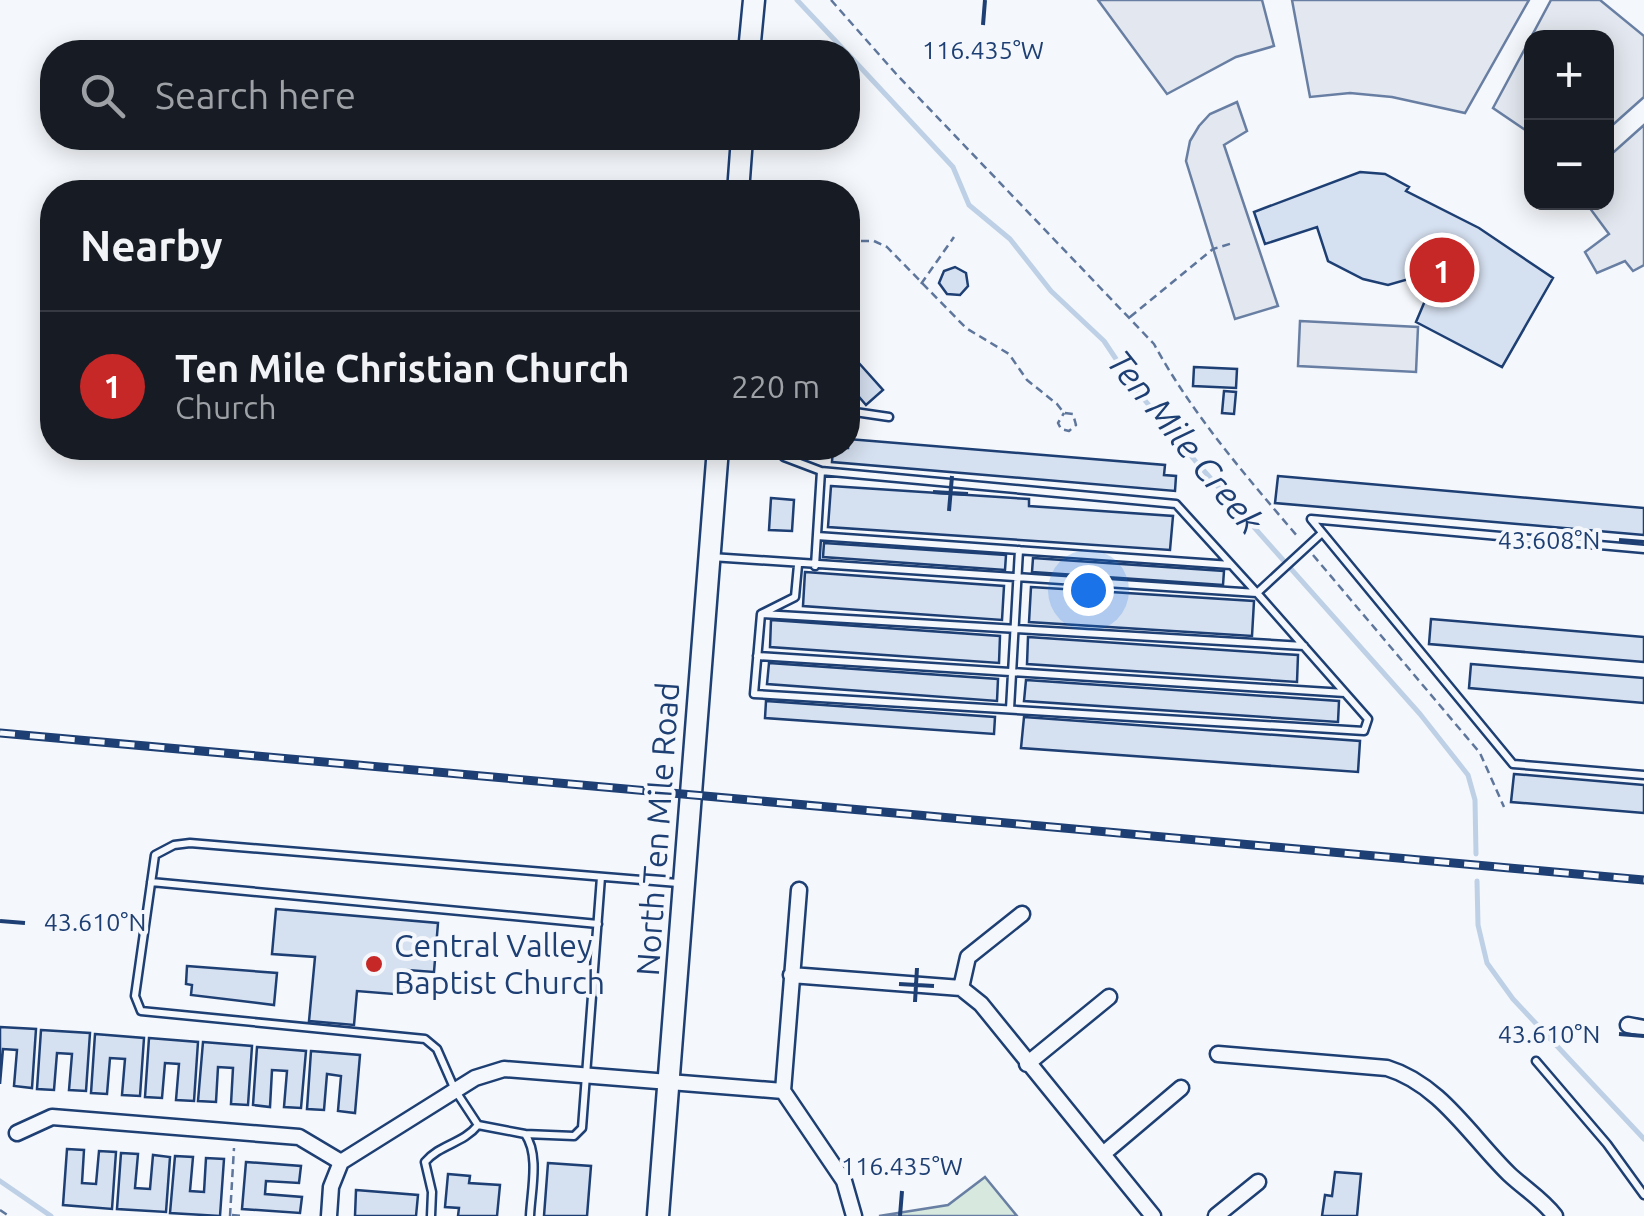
<!DOCTYPE html>
<meta charset="utf-8">
<style>
:root{--surface:#171b24;--page:#20242c;--text:#f1f3f6;--muted:#9ea1a6;--line:#363941;--accent:#c62828}
body{margin:0;font-family:Ubuntu,sans-serif;background:var(--page);color:var(--text)}
.controls{position:absolute;right:30px;top:30px;display:grid;overflow:hidden;border-radius:20px;box-shadow:0 5px 25px #0003}
.controls button{width:90px;height:90px;display:grid;place-items:center;padding:0;border:0;border-bottom:2px solid var(--line);background:var(--surface);color:var(--text);font:50px sans-serif}
.you{position:absolute;left:1088px;top:590px;width:35px;height:35px;margin:-25px;border:8px solid #fff;border-radius:50%;background:#1a73e8;box-shadow:0 0 0 15px #1a73e833}
.badge{display:grid;place-items:center;width:65px;height:65px;border-radius:50%;background:var(--accent);color:#fff;font-size:32px;font-weight:700}
.pin{position:absolute;translate:-50% -50%;border:5px solid #fff;box-shadow:0 2px 10px #0006}
.list{margin:0;padding:0;list-style:none}
h2{display:flex;justify-content:space-between;align-items:center;height:130px;margin:0;padding:0 40px;font-size:42px}
h2 small{font-size:32px;font-weight:400;color:var(--muted)}
.list li{display:grid;grid-template-columns:65px 1fr auto;gap:30px;align-items:center;box-sizing:border-box;height:150px;padding:0 40px;border-top:2px solid var(--line)}
.list b{display:block;font-size:38px;white-space:nowrap}
.list p{margin:0;font-size:32px;white-space:nowrap;color:var(--muted)}
.list em{font-size:32px;font-style:normal;color:var(--muted)}
.icon{flex:none;width:55px;height:55px;fill:none;stroke:currentColor;stroke-width:2;stroke-linecap:round;stroke-linejoin:round}
.map{position:relative;flex:none;width:1644px;height:1216px;overflow:hidden}
.search{position:absolute;background:var(--surface);box-shadow:0 5px 25px #0003;left:40px;top:40px;width:820px;height:110px;display:flex;align-items:center;gap:25px;box-sizing:border-box;padding:0 35px;border-radius:40px;color:var(--muted);font-size:38px}
.panel{position:absolute;background:var(--surface);box-shadow:0 5px 25px #0003;left:40px;top:180px;width:820px;height:280px;border-radius:40px}
.map>svg:first-child{display:block}
</style>
<div class="map">
<svg width="1644" height="1216" viewBox="0 0 1644 1216">
<rect width="100%" height="100%" fill="#f4f7fb"/>
<path fill="#d7e8df" stroke="#687fa3" stroke-width="2.5" d="M985 1177 1017 1216H879L948 1205Z"/>
<path fill="#e3e8f0" stroke="#687fa3" stroke-width="2.5" d="M1098 0H1262L1274 46 1236 57 1167 94Z
M1292 0H1529L1465 113 1392 97 1350 93 1310 97Z
M1551 0H1600L1644 36V97L1607 130 1606 38H1532L1531 134 1493 108Z
M1237 102 1247 131 1224 145 1278 306 1235 319 1186 161 1190 141 1199 126 1210 114Z
M1644 125V265L1633 271 1625 261 1597 273 1585 252 1609 234 1586 203 1606 202 1607 158Z
M1300 321 1418 327 1416 372 1298 366Z"/>
<g fill="none" stroke-linecap="round" stroke-linejoin="round">
<path stroke="#bed0e5" stroke-width="5" d="M797 0 846 52
M848 54 953 167 969 205 1010 239 1051 291 1104 341 1138 392 1197 463 1420 714 1468 775 1475 800 1476 854
M1477 881 1478 925 1487 963 1513 999 1644 1139
M0 1181 51 1216"/>
</g>
<path fill="#d5e0f0" stroke="#1d3f73" stroke-width="2.5" d="M1360 172 1385 174 1409 187 1406 191 1479 228 1553 278 1502 367 1416 322 1430 289 1412 278 1388 285 1363 279 1328 261 1317 227 1265 244 1254 212Z
M955 267 966 273 968 286 960 295 947 294 939 283 944 271Z
M858 362 883 390 866 405 848 384V372Z
M1194 367 1237 369 1236 388 1193 386Z
M1224 391 1236 392 1234 414 1222 413Z
M848 439 1165 465 1164 475 1176 476 1175 491 832 462 833 448H848Z
M1278 476 1644 508V535L1275 503Z
M831 486 1029 499V506L1173 516 1170 550 828 527Z
M771 498 794 500 792 531 769 530Z
M824 543 1006 555 1005 570 823 557Z
M1033 558 1224 571 1223 585 1032 572Z
M805 572 1004 586 1002 620 803 606Z
M1031 587 1254 601 1252 636 1029 622Z
M1431 619 1644 637V662L1429 644Z
M771 620 1000 636 999 663 770 647Z
M1028 637 1298 655 1297 682 1027 664Z
M769 663 998 679 997 701 767 684Z
M1471 664 1644 678V703L1469 688Z
M1026 680 1339 701 1338 722 1024 701Z
M766 701 995 717 994 734 765 718Z
M1024 717 1360 741 1358 772 1021 748Z
M1514 774 1644 785V813L1511 802Z
M276 909 438 923 434 972 408 970 406 995 357 991 354 1025 309 1021 315 957 272 954Z
M187 966 277 973 274 1005 191 995 192 985 186 984Z
M0 1027 36 1029 32 1088 14 1086 17 1050 3 1049 0 1084Z
M41 1030 90 1033 86 1091 69 1090 72 1054 57 1053 54 1090 37 1089Z
M95 1034 144 1038 140 1096 122 1095 125 1059 110 1058 107 1094 91 1093Z
M149 1038 198 1042 194 1101 176 1100 179 1064 165 1063 162 1098 145 1097Z
M203 1042 252 1046 248 1105 231 1104 233 1068 218 1067 216 1102 198 1101Z
M257 1047 306 1051 301 1108 284 1107 287 1071 272 1070 270 1107 253 1105Z
M311 1051 360 1055 355 1113 338 1111 341 1076 327 1074 324 1110 307 1109Z
M67 1149 84 1150 82 1183 96 1184 99 1151 116 1152 112 1209 63 1205Z
M121 1153 138 1154 135 1188 150 1189 153 1155 170 1157 166 1212 117 1209Z
M175 1156 193 1157 190 1191 204 1192 206 1158 224 1159 220 1216 170 1213Z
M246 1162 301 1166 299 1183 266 1181 265 1194 302 1197 300 1213 242 1209Z
M548 1163 591 1166 587 1216H544Z
M1335 1172 1361 1174 1357 1216H1322L1325 1195 1332 1196Z
M448 1174 470 1176 469 1183 500 1185 497 1216H458L459 1208 445 1207Z
M356 1190 418 1195 416 1216H355Z"/>
<g fill="none" stroke-linecap="round" stroke-linejoin="round">
<defs>
<path id="service" d="M848 411 889 417
M785 448 784 457 821 471
M817 536 1231 565
M1644 549 1311 519 1513 764 1644 775
M711 557 1257 593 1368 719 1364 731 754 694 761 614 795 597 798 565
M815 566 821 471 1176 504 1257 593 1322 533
M762 614 1304 646
M757 656 1345 693
M1010 709 1019 550
M151 882 598 924
M1536 1061 1607 1144 1644 1195
M478 1125 525 1134C540 1155 531 1191 530 1216
M525 1134 574 1136 582 1128 601 877
M431 1216 432 1192 425 1162C440 1144 463 1144 478 1125L455 1090 437 1049 425 1039 141 1011 135 996 155 855 174 845 190 843 678 883"/>
<path id="minor" d="M799 890 783 1091 844 1181 854 1216
M791 975 961 988
M961 988 981 1004 1153 1216
M961 988 968 957 1022 914
M1628 1025 1644 1028
M1218 1054 1387 1068C1440 1084 1471 1137 1509 1174 1525 1189 1542 1199 1555 1216
M1027 1064 1109 997
M17 1133 52 1117 299 1137 341 1162
M1103 1154 1181 1088
M341 1162 475 1078 504 1069 783 1091
M329 1216 331 1187 341 1162
M1216 1216 1258 1182"/>
<path id="primary" d="M749 52 754 0
M738 192 742 138
M658 1216 718 448"/>
</defs>
<use href="#service" stroke="#1d3f73" stroke-width="11"/>
<use href="#minor" stroke="#1d3f73" stroke-width="19"/>
<use href="#primary" stroke="#1d3f73" stroke-width="25"/>
<path stroke="#5e769c" stroke-width="2.5" stroke-dasharray="8 5" stroke-linecap="butt" d="M831 0 898 76 1154 344C1192 414 1246 476 1298 537
M848 241H874L887 247 966 328 1009 354 1027 380 1057 404 1064 413 1073 414 1076 425 1069 431 1061 429 1058 423 1064 413
M921 284 954 237
M1130 317 1213 249 1233 243
M1313 555 1480 753 1504 807
M0 1210 9 1216
M232 1215 242 1216
M230 1216 234 1148"/>
<use href="#service" stroke="#f4f7fb" stroke-width="6"/>
<use href="#minor" stroke="#f4f7fb" stroke-width="14"/>
<use href="#primary" stroke="#f4f7fb" stroke-width="20"/>
<defs>
<path id="rail" d="M0 733 1644 880"/>
</defs>
<use href="#rail" stroke="#1d3f73" stroke-width="9"/>
<use href="#rail" stroke="#f4f7fb" stroke-width="5" stroke-dasharray="15" stroke-linecap="butt"/>
</g>
<path fill="none" stroke="#1d3f73" stroke-width="4" d="M983 25 985 0M933 492 968 494M949 511 952 476M1619 540 1644 542M0 921 25 923M899 984 934 986M915 1002 917 968M1619 1034 1644 1036M900 1216 902 1191"/>
<circle fill="#c62828" stroke="#f4f7fb" stroke-width="4" cx="374" cy="964" r="10"/>
<g text-anchor="middle" stroke-width="8" stroke-linejoin="round" paint-order="stroke">
<g font-size="32" fill="#1d3f73" stroke="#f4f7fb">
<text transform="translate(658 829) rotate(-86)" y="11">North Ten Mile Road</text>
</g>
<g font-size="32" fill="#1d3f73" stroke="#f4f7fb" text-anchor="start">
<text x="394" y="957">Central Valley<tspan x="394" dy="37">Baptist Church</tspan></text>
</g>
<g font-size="35" font-style="italic" fill="#1d3f73" stroke="#f4f7fb">
<text transform="translate(1185 442) rotate(51)" y="12">Ten Mile Creek</text>
</g>
</g>
<g font-size="25" text-anchor="middle" fill="#1d3f73" stroke="#f4f7fb" stroke-width="8" stroke-linejoin="round" paint-order="stroke">
<text x="983" y="59">116.435°W</text>
<text x="1549" y="549">43.608°N</text>
<text x="95" y="931">43.610°N</text>
<text x="1549" y="1043">43.610°N</text>
<text x="902" y="1175">116.435°W</text>
</g>
</svg>
<div class="controls">
<button>+</button>
<button>−</button>
</div>
<div class="you"></div>
<div class="pin badge" style="left:1442px;top:270px">1</div>
<div class="search"><svg class="icon" aria-label="search" viewBox="0 0 24 24"><circle cx="10" cy="10" r="6"/><path d="M15 15l6 6"/></svg>Search here</div>
<section class="panel">
<h2>Nearby<small></small></h2>
<ul class="list">
<li><span class="badge">1</span><div><b>Ten Mile Christian Church</b><p>Church</p></div><em>220 m</em></li>
</ul>
</section>
</div>
